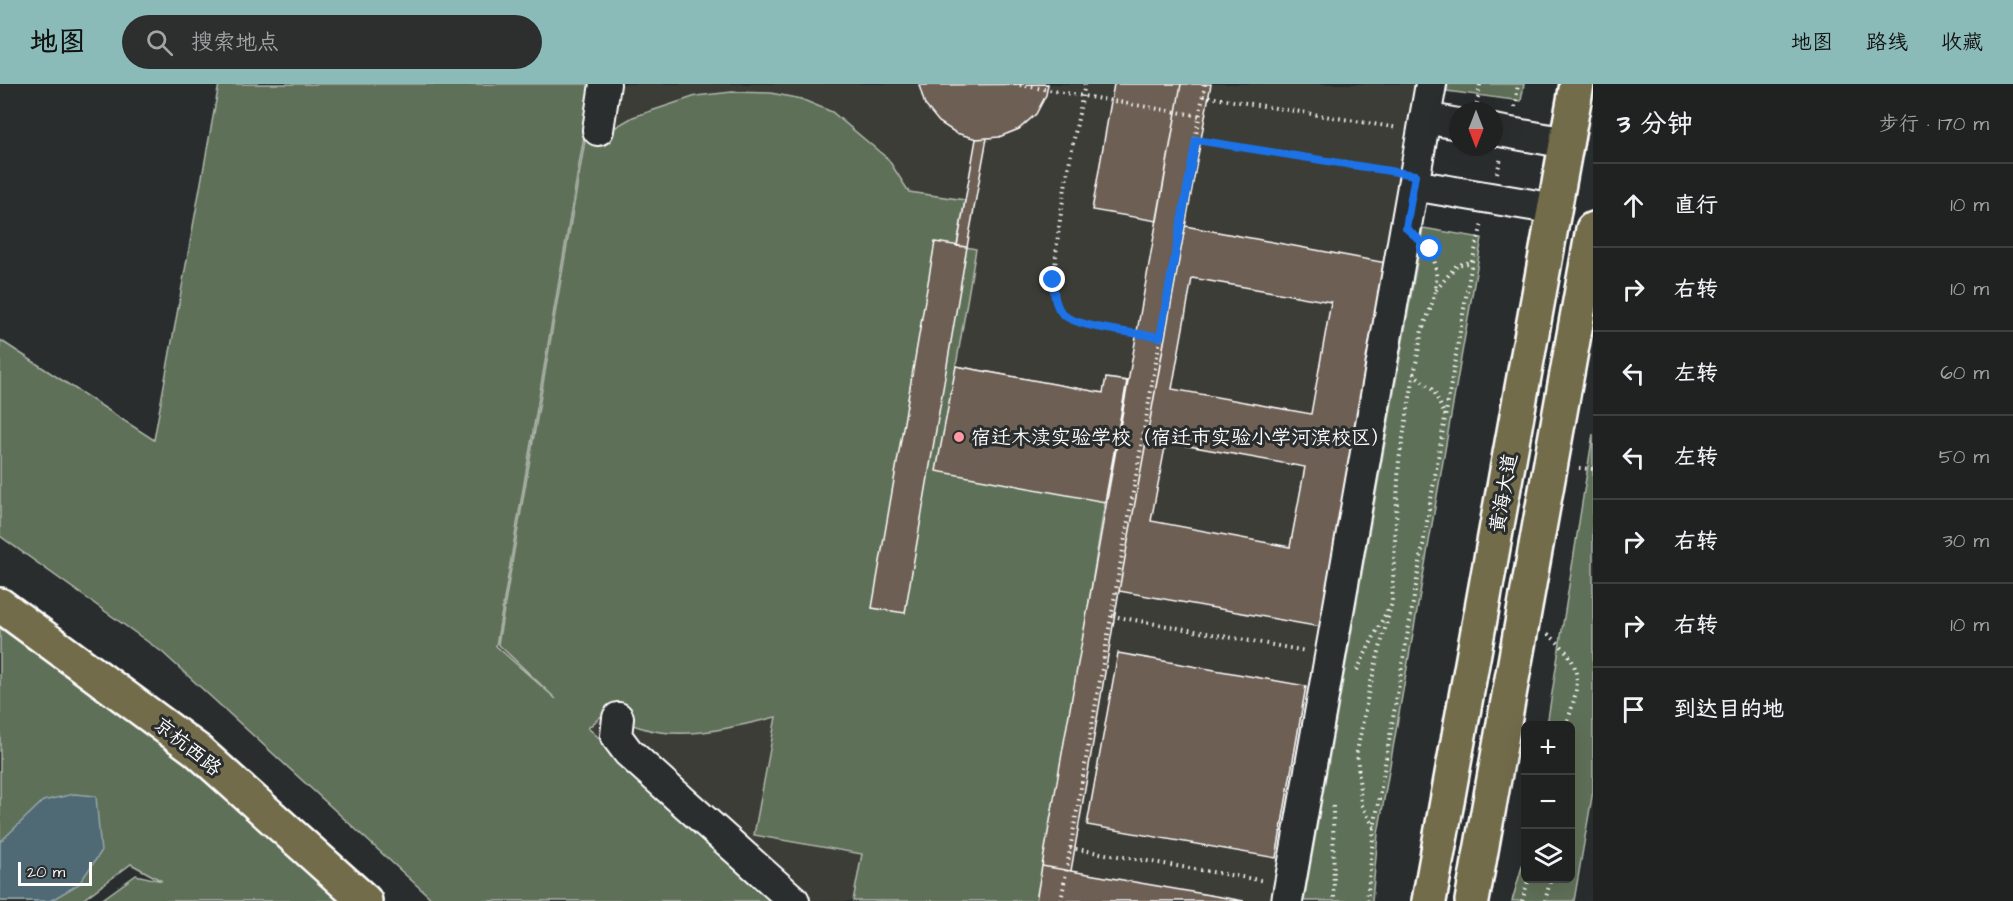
<!DOCTYPE html>
<html lang="zh">
<meta charset="utf-8">
<style>
:root{--surface:#202222;--page:#2d2f2f;--text:#f1f3f6;--muted:#a2a4a5;--line:#3d3f40;--accent:#8bbbb9}
body{margin:0;font-family:"Architects Daughter","LXGW WenKai TC",sans-serif;background:var(--page);color:var(--text)}
.controls{position:absolute;right:18px;bottom:18px;display:grid;overflow:hidden;border-radius:9px;box-shadow:0 6px 24px #0002}
.controls button{width:54px;height:54px;display:grid;place-items:center;padding:0;border:0;border-bottom:2px solid var(--line);background:var(--surface);color:var(--text);font:30px sans-serif}
.compass{position:absolute;left:1449px;top:18px;width:54px;height:54px;border-radius:50%;background:var(--surface);box-shadow:0 6px 24px #0002;rotate:180deg}
.scale{position:absolute;left:18px;bottom:15px;width:74px;box-sizing:border-box;padding-left:6px;border:3px solid #fff;border-top:0;font-size:16px;line-height:21px;white-space:nowrap;color:#fff;-webkit-text-stroke:4px #2a2d2e;paint-order:stroke}
.stop{position:absolute;width:18px;height:18px;margin:-14px;border:4px solid #1a73e8;border-radius:50%;background:#fff}
.stop.end{background:#1a73e8;border-color:#fff;box-shadow:0 2px 6px #0008}
.list{margin:0;padding:0;list-style:none}
h2{display:flex;justify-content:space-between;align-items:center;height:78px;margin:0;padding:0 24px;font-size:26px}
h2 small{font-size:20px;font-weight:400;color:var(--muted)}
.list li{display:grid;grid-template-columns:39px 1fr auto;gap:18px;align-items:center;box-sizing:border-box;height:84px;padding:0 24px;border-top:2px solid var(--line)}
.list b{display:block;font-size:22px;white-space:nowrap}
.list em{font-size:20px;font-style:normal;color:var(--muted)}
.icon{flex:none;width:33px;height:33px;fill:none;stroke:currentColor;stroke-width:2;stroke-linecap:round;stroke-linejoin:round}
.map{position:relative;flex:none;width:1593px;height:817px;overflow:hidden}
header{display:flex;align-items:center;gap:36px;box-sizing:border-box;height:84px;padding:0 30px;background:var(--accent);color:#111}
header strong{font-size:28px}
nav{display:flex;gap:33px;margin-inline-start:auto;font-size:21px}
.search{width:420px;height:54px;background:var(--page);display:flex;align-items:center;gap:15px;box-sizing:border-box;padding:0 21px;border-radius:33px;color:var(--muted);font-size:22px}
main{display:flex}
aside{flex:1;background:var(--surface)}
.map>svg:first-child{display:block}
</style>
<header>
<strong>地图</strong>
<div class="search"><svg class="icon" aria-label="search" viewBox="0 0 24 24"><circle cx="10" cy="10" r="6"/><path d="M15 15l6 6"/></svg>搜索地点</div>
<nav><a>地图</a><a>路线</a><a>收藏</a></nav>
</header>
<main>
<div class="map">
<svg width="1593" height="817" viewBox="0 0 1593 817">
<rect width="100%" height="100%" fill="#2a2d2e"/>
<filter id="ink" filterUnits="userSpaceOnUse"><feTurbulence type="fractalNoise" baseFrequency=".0167" numOctaves="2"/><feDisplacementMap in="SourceGraphic" scale="12" xChannelSelector="R" yChannelSelector="G"/><feConvolveMatrix kernelMatrix="1 2 1 2 8 2 1 2 1" color-interpolation-filters="sRGB"/></filter>
<g filter="url(#ink)">
<path fill="#3e3c39" d="M593 0H1448L1304 817H782L496 562Z"/>
<path fill="#5e6f58" stroke="#aeb7ac" stroke-width="1.5" d="M219 0H593L496 562 556 615 498 560 587 45 609 47 633 33 696 12 732 8 771 9 801 15 832 28 888 75 909 108 965 116 957 161 976 165 956 282 1103 309 1106 294 1127 297 1105 418 1041 817H853L862 770 754 751 776 633C733 643 683 658 639 643 628 640 616 634 605 629L588 644 782 817H434L162 568 0 452V256L154 356Z
M1448 0H1524L1521 17 1447 7Z
M1423 144 1482 154 1378 750 1372 817H1304Z
M1593 350V707L1574 817H1512L1525 772 1526 794H1570V642L1547 641Z
M0 539 220 704 346 817H100L136 791 162 797 131 780 81 817H0Z"/>
<path fill="#4f6a74" stroke="#95a6ac" stroke-width="1.5" d="M74 710 96 712 101 768 79 800 50 817H0V758L43 717Z"/>
<path fill="#6d5f53" stroke="#fff" stroke-width="1.5" fill-rule="evenodd" d="M1048 0 1046 11 1036 30 1019 45 999 53 977 55 956 49 939 38 925 21 919 1Z
M1114 0H1181L1157 137 1092 126Z
M1181 0H1211L1119 507 1071 787 1042 782Z
M987 54 967 163 957 162 976 55Z
M1185 142 1392 180 1326 544 1119 507ZM1192 194 1331 218 1311 330 1172 305ZM1166 358 1305 383 1290 463 1151 437Z
M935 158 967 163 905 529 872 524Z
M956 282 1103 309 1106 294 1127 297 1105 418 936 387Z
M1118 569 1306 602 1276 774 1087 741Z
M1042 782 1071 787 1244 817H1036Z"/>
<g fill="none" stroke-linecap="round" stroke-linejoin="round">
<defs>
<path id="minor" d="M1425 34 1458 40
M598 46 605 0
M1494 46 1567 59
M1413 101 1555 125
M618 634 616 652 628 668 794 817
M1287 817 1431 0"/>
<path id="major" d="M0 521 197 666 365 817
M1429 817 1577 0
M1472 817 1593 145"/>
</defs>
<use href="#minor" stroke="#fff" stroke-width="34"/>
<use href="#major" stroke="#fff" stroke-width="38"/>
<path stroke="#fff" stroke-width="4" stroke-dasharray="1.5 4.5" stroke-linecap="butt" d="M1014 0 1200 32
M1085 0C1078 36 1039 209 1062 230 1075 243 1140 249 1160 253
M1203 12 1398 44
M1477 20 1480 0
M1515 23 1518 0
M1196 56 1391 87
M1497 89 1501 74
M1436 206 1457 181 1472 178
M1413 289 1434 307 1445 332
M1579 384 1593 385
M1112 532 1306 567
M1548 550C1586 581 1580 599 1566 642
M1357 586 1389 523
M1333 722 1334 817
M1374 743 1361 720 1357 668 1369 606 1392 518 1399 376 1422 246C1433 221 1444 189 1429 165
M1070 764 1265 797
M1061 817 1205 0
M1367 817 1374 744 1472 178 1482 140
M1522 817 1529 794
M1545 817 1551 794"/>
<use href="#minor" stroke="#2a2d2e" stroke-width="30"/>
<use href="#major" stroke="#736c4b" stroke-width="33"/>
</g>
</g>
<g fill="none" stroke-linecap="round" stroke-linejoin="round" filter="url(#ink)">
<path stroke="#1a73e8" stroke-width="8" d="M1053 196C1054 207 1054 219 1061 228 1072 244 1140 249 1160 253L1196 56 1415 91 1406 144 1430 165"/>
</g>
<circle fill="#ff9aa2" stroke="#2a2d2e" stroke-width="2" cx="959" cy="353" r="6"/>
<g text-anchor="middle" stroke-width="6" stroke-linejoin="round" paint-order="stroke">
<g font-size="20" fill="#fff" stroke="#2a2d2e" text-anchor="start">
<text x="971" y="360">宿迁木渎实验学校（宿迁市实验小学河滨校区）</text>
</g>
<g font-size="20" fill="#fff" stroke="#2a2d2e">
<text transform="translate(1503 409) rotate(-80)" y="7">黄海大道</text>
<text transform="translate(188 662) rotate(39)" y="7">京杭西路</text>
</g>
</g>
</svg>
<div class="controls">
<button>+</button>
<button>−</button>
<button><svg class="icon" aria-label="layers" viewBox="0 0 24 24"><path d="M12 4l9 5-9 5-9-5zM3 14l9 5 9-5"/></svg></button>
</div>
<svg class="compass" viewBox="-18 -18 36 36"><path d="M0-13l5 13h-10z" fill="#e53935"/><path d="M0 13l5-13h-10z" fill="#a2a4a5"/></svg>
<div class="scale">20 m</div>
<div class="stop" style="left:1430px;top:165px"></div>
<div class="stop end" style="left:1053px;top:196px"></div>
</div>
<aside>
<h2>3 分钟<small>步行 · 170 m</small></h2>
<ul class="list">
<li><svg class="icon" aria-label="ahead" viewBox="0 0 24 24"><path d="M12 20V5M6 11l6-6 6 6"/></svg><div><b>直行</b></div><em>10 m</em></li>
<li><svg class="icon" aria-label="right" viewBox="0 0 24 24"><path d="M7 20v-9h11M14 6l5 5-5 5"/></svg><div><b>右转</b></div><em>10 m</em></li>
<li><svg class="icon" aria-label="left" viewBox="0 0 24 24"><path d="M17 20v-9H6M10 6l-5 5 5 5"/></svg><div><b>左转</b></div><em>60 m</em></li>
<li><svg class="icon" aria-label="left" viewBox="0 0 24 24"><path d="M17 20v-9H6M10 6l-5 5 5 5"/></svg><div><b>左转</b></div><em>50 m</em></li>
<li><svg class="icon" aria-label="right" viewBox="0 0 24 24"><path d="M7 20v-9h11M14 6l5 5-5 5"/></svg><div><b>右转</b></div><em>30 m</em></li>
<li><svg class="icon" aria-label="right" viewBox="0 0 24 24"><path d="M7 20v-9h11M14 6l5 5-5 5"/></svg><div><b>右转</b></div><em>10 m</em></li>
<li><svg class="icon" aria-label="arrive" viewBox="0 0 24 24"><path d="M6 21V4h12l-3 4 3 4H6"/></svg><div><b>到达目的地</b></div></li>
</ul>
</aside>
</main>
